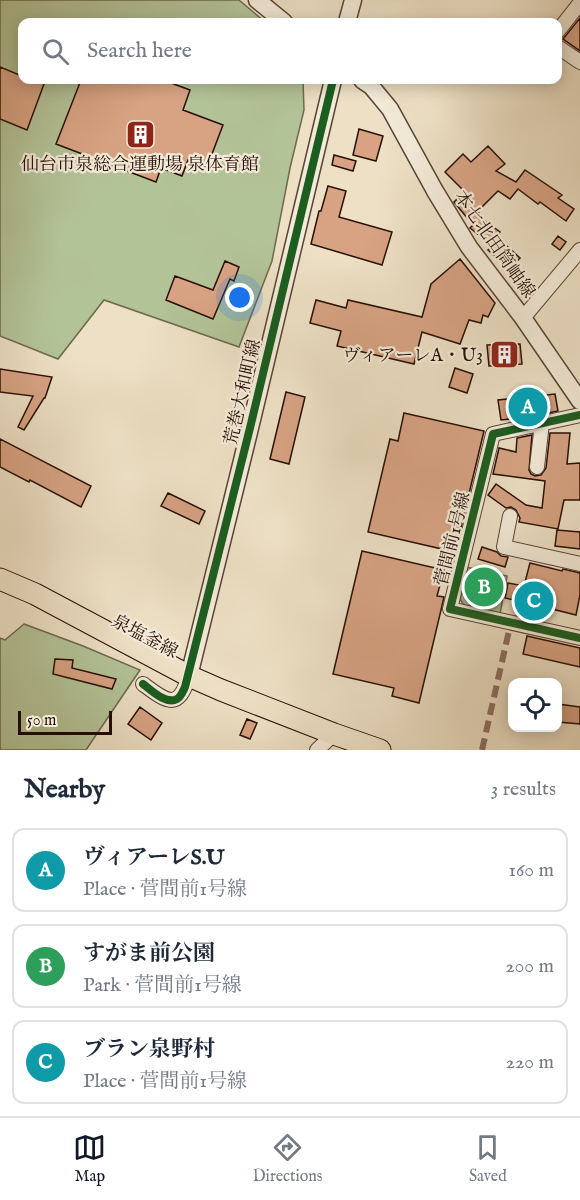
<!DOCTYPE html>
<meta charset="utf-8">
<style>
:root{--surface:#fff;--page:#f6f6f7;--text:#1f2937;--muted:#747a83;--line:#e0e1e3;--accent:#111827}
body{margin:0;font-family:"IM FELL English","Noto Serif JP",serif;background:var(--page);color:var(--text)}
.controls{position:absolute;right:18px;bottom:18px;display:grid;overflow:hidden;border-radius:12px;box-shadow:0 3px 15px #0003}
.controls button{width:54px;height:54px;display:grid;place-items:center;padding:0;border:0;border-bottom:2px solid var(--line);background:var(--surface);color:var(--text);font:30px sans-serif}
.scale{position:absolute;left:18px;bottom:15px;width:94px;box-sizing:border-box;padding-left:6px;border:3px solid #280f05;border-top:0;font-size:16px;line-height:21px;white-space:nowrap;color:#280f05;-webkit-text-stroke:4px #f3ebd9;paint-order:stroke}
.you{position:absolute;left:240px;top:298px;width:21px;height:21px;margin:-15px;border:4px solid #fff;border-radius:50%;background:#1a73e8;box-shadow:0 0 0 9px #1a73e833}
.badge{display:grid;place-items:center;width:39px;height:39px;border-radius:50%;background:var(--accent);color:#fff;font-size:20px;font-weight:700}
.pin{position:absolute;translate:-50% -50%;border:3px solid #fff;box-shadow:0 2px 6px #0006}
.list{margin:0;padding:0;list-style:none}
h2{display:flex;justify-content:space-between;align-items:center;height:78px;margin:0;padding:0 24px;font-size:26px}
h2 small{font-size:20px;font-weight:400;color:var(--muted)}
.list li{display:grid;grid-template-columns:39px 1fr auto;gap:18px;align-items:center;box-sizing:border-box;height:84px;margin:0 12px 12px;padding:0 12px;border:2px solid var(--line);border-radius:12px}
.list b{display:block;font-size:22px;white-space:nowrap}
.list p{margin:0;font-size:20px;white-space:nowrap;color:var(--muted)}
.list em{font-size:20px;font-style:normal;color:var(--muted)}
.icon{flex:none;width:33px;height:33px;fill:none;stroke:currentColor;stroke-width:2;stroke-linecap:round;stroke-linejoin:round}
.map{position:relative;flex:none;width:580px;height:750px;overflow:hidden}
.search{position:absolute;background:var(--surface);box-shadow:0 3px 15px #0003;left:18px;right:18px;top:18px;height:66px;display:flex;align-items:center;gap:15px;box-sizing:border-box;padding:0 21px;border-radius:12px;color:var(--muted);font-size:22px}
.sheet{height:366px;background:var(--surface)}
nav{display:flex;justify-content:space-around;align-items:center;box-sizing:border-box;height:84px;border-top:2px solid var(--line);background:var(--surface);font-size:16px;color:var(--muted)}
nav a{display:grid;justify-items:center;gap:3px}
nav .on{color:var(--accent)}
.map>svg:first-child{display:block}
</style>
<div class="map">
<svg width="580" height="750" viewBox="0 0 580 750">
<rect width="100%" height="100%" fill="#ede0c5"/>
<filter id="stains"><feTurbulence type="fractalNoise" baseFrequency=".00333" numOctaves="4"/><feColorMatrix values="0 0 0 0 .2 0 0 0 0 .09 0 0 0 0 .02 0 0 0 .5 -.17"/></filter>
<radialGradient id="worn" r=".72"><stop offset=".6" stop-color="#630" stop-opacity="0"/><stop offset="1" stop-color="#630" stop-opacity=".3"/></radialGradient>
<path fill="#b3c398" stroke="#6e694e" stroke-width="1.5" d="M0 0H239L265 22H22V80H303L304 110 290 168 272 261 239 347 104 300 58 359 0 336Z
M466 567 507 576 500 614 465 607 460 599Z
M24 624 83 646 140 670 86 750H0V638L5 640Z"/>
<path fill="#d7a383" stroke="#280f05" stroke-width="1.5" d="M580 18V51L563 39Z
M0 67 22 76V80H32L44 84 27 130 0 119Z
M81 80H163L190 90 183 110 223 125 207 167 188 160 182 176 161 168 156 182 56 144Z
M359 129 383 136 376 161 353 155Z
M488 146 505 164 496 171 516 182 525 170 562 195 558 198 574 209 566 221 540 202 538 204 518 189 510 199 498 191 478 211 479 213 477 215 500 232 497 237 520 258 509 269 488 250 493 246 470 228 473 225 454 202 457 199 459 201 466 193 445 172 463 154 471 162Z
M334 155 356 161 353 171 332 165Z
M328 186 346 191 339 217 392 232 382 265 311 244 319 211H321Z
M558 236 566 242 560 250 552 244Z
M460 259 495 303 488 317 483 315 481 323 469 320 460 344 422 332 414 364 337 346 341 331 310 323 316 300 346 308 348 300 422 317 431 284Z
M225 261 239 267 234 281 230 279 213 319 166 300 175 276 213 290Z
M520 344 522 364 489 366 487 345Z
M455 368 473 374 467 393 449 387Z
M0 369 52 377 45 398H44L24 430 18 427 33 396 0 392Z
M286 392 305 397 289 464 270 459Z
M555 394 558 411 529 417 501 420 498 400Z
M404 413 484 431 455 552 368 532 390 439 398 441Z
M550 433H570L567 464 580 463V500H564L558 529 519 522 520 518 516 510 511 507 506 508 488 495 496 484 526 505 542 508 545 481 493 474 499 448 516 452 517 438 532 435 529 470 531 474 535 476 541 475 546 468Z
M0 439 91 486 81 507 30 480 29 482 0 467Z
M168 493 205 511 199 524 161 506Z
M557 530 580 532V549L555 546Z
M482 547 497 552 501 556 508 557 505 567 478 559Z
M362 551 444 570 437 596 444 597 441 610 419 703 392 696 394 688 333 674Z
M530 563 562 571 563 569 580 573V595L576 615 548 608 546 615 517 606 519 601 505 598 508 583 524 586Z
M527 636 580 648V667L523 654Z
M55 659 73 660 72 668 116 679 112 689 53 674Z
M558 704 580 707V724L558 722Z
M140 707 162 723 151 740 128 724Z
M247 719 257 723 250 739 240 735Z"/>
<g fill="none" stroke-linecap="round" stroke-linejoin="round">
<defs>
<path id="minor" d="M558 31 580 3
M558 47 580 62
M523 318 580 250
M580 415 493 434 450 609 580 638
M537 467 542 423
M510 516 504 547 580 564
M143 684C166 701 178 712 189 676
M317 750 334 734"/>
<path id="tertiary" d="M257 0 284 22
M347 22 353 0
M362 80 371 86 390 109 435 191 469 247 523 318 580 401
M189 676 250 428 333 80"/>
<path id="primary" d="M0 579 35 594 189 676 221 690 334 734 380 750"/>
</defs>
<use href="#minor" stroke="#594335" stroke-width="16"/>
<use href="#tertiary" stroke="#594335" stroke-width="19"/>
<use href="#primary" stroke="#280f05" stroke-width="23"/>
<use href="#minor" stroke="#f3ebd9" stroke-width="14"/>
<use href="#tertiary" stroke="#f3ebd9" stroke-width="16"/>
<use href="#primary" stroke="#ede0c5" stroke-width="21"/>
<path stroke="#8d6e63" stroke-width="6" stroke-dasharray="12 6" stroke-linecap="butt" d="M482 750 511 622"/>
<defs>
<path id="cycleway" d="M580 415 493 434 450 609 580 638
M143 684C151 690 166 705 177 699 181 697 183 691 185 687L250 428 333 80"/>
</defs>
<use href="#cycleway" stroke="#f3ebd9" stroke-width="11"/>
<use href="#cycleway" stroke="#1b5e20" stroke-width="8"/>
</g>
<defs>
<symbol id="building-square" viewBox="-11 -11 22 22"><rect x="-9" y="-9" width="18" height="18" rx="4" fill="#8f2418" stroke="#f3ebd9"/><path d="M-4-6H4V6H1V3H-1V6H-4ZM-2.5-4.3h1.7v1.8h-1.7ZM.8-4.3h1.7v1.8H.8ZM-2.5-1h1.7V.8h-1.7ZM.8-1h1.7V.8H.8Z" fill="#fff"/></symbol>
</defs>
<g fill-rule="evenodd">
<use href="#building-square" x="124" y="118" width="33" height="33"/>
<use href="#building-square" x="488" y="338" width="33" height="33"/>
</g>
<g text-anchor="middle" stroke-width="4.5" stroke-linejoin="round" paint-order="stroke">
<g font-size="18" fill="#280f05" stroke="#f3ebd9">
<text x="140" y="170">仙台市泉総合運動場 泉体育館</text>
<text x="483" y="361" text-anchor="end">ヴィアーレA・U3</text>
</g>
<g font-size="18" fill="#280f05" stroke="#f3ebd9">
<text transform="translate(495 244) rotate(55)" y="6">本七北田筒岫線</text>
<text transform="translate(242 392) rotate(-77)" y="6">荒巻大和町線</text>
<text transform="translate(452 539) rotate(-76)" y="6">菅間前1号線</text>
<text transform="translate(145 636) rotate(28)" y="6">泉塩釜線</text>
</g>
</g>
<rect width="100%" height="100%" filter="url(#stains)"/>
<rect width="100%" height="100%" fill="url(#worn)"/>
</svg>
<div class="controls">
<button><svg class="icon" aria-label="locate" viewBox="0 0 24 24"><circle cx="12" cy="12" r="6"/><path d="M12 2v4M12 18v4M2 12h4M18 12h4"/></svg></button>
</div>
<div class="scale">50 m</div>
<div class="you"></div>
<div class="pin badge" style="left:528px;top:407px;background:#0f9aa8">A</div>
<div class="pin badge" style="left:484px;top:587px;background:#2e9e5b">B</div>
<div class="pin badge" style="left:534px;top:601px;background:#0f9aa8">C</div>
<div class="search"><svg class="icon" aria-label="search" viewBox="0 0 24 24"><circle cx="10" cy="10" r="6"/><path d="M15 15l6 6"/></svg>Search here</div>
</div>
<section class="sheet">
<h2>Nearby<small>3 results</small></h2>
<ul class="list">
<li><span class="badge" style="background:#0f9aa8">A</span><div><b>ヴィアーレS.U</b><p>Place · 菅間前1号線</p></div><em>160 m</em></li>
<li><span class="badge" style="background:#2e9e5b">B</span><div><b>すがま前公園</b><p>Park · 菅間前1号線</p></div><em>200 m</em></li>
<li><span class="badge" style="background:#0f9aa8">C</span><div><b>ブラン泉野村</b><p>Place · 菅間前1号線</p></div><em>220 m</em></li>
</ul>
</section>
<nav>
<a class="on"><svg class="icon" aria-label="map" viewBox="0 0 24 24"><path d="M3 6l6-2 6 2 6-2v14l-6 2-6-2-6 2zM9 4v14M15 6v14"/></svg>Map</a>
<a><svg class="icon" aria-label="directions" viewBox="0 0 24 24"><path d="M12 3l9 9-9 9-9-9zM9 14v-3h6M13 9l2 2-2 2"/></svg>Directions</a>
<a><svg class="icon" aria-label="saved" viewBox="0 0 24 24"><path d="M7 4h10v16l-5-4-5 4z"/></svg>Saved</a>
</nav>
